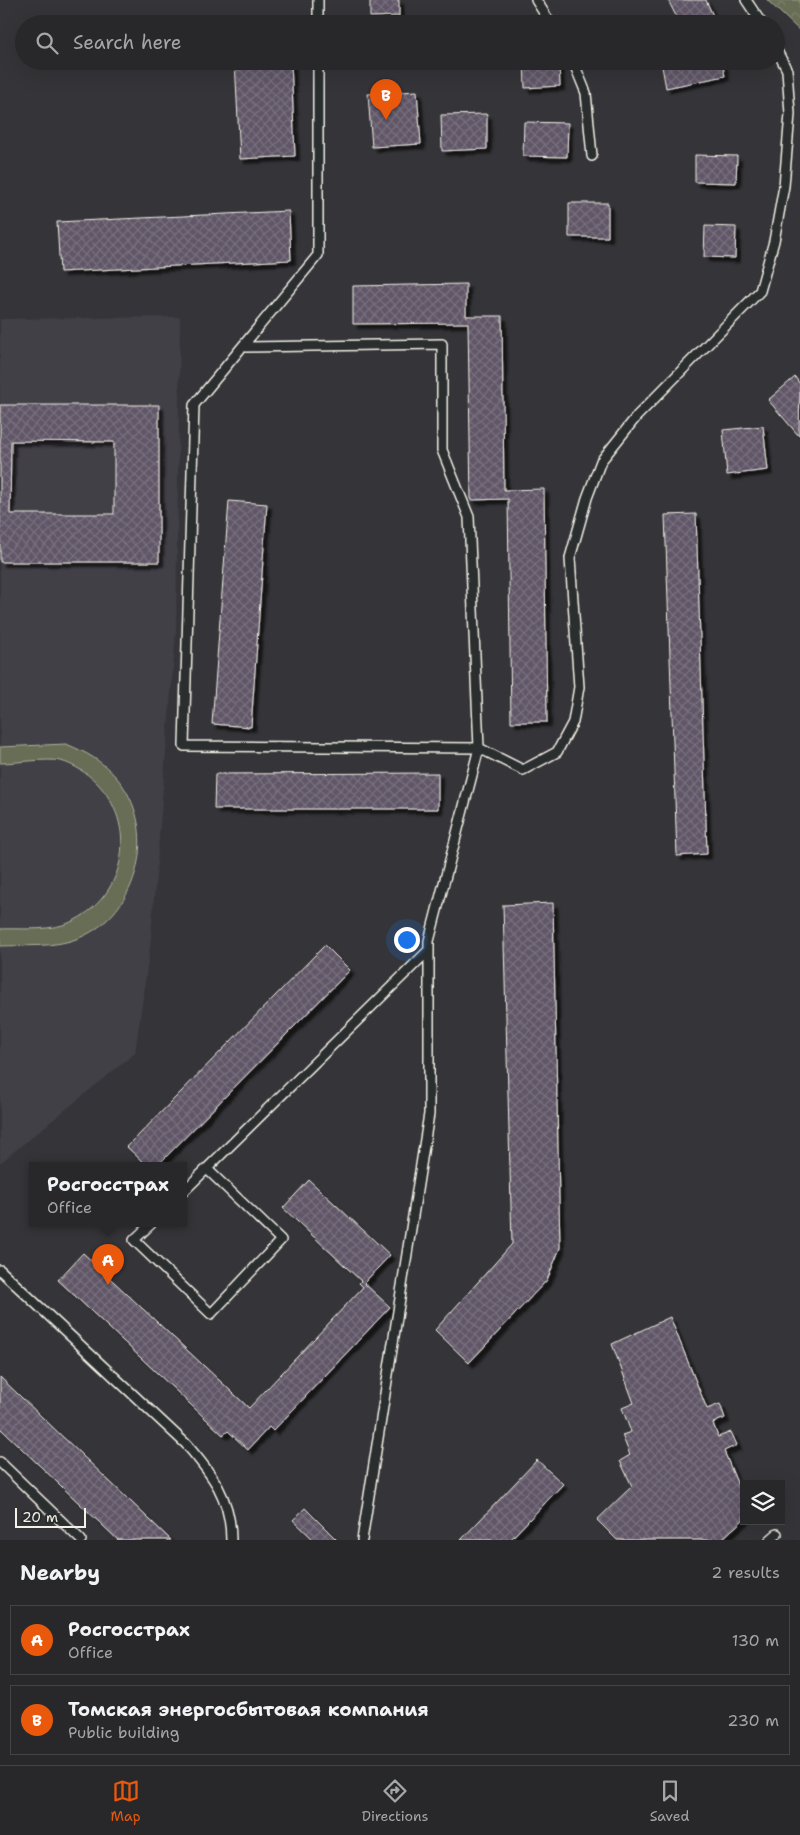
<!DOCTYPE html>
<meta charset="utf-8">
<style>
:root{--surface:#28282b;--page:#343437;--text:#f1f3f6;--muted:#a5a6a9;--line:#444447;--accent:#ea580c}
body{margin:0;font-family:"Shantell Sans",sans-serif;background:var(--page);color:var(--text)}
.controls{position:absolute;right:15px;bottom:15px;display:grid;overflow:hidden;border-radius:0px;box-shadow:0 5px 20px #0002}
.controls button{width:45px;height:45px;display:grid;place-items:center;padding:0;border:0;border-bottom:1px solid var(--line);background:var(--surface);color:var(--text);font:25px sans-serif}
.scale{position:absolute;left:15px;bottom:12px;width:71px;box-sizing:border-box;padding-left:5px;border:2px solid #f4f1e8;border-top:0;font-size:14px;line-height:18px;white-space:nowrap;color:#f4f1e8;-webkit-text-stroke:4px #2a2d2e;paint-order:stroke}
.you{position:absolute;left:406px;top:939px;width:18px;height:18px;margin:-12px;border:4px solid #fff;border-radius:50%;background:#1a73e8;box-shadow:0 0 0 8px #1a73e833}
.badge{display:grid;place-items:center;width:32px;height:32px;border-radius:50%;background:var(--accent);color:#fff;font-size:16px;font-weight:700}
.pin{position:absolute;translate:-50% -41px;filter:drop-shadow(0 1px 2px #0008)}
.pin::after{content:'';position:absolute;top:26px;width:18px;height:15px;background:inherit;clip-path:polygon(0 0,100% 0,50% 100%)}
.popup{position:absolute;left:29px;top:1162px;width:158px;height:65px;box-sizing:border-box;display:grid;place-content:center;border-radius:0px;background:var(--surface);filter:drop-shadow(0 1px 4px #0005);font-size:16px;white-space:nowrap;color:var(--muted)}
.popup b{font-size:19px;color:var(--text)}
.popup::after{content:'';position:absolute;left:50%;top:100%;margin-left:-10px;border:10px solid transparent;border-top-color:var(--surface)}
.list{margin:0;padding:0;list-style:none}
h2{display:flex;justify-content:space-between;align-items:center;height:65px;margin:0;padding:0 20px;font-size:21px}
h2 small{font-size:16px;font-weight:400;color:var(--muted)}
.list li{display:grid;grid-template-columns:32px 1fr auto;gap:15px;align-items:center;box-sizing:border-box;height:70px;margin:0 10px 10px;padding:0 10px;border:1px solid var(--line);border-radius:0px}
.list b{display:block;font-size:19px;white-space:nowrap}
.list p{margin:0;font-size:16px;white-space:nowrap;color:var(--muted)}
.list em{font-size:16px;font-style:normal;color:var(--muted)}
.icon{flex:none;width:28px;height:28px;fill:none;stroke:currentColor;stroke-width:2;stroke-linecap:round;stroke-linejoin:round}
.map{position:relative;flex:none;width:800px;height:1540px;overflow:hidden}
.search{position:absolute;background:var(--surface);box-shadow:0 5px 20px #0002;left:15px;right:15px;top:15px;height:55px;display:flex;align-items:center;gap:12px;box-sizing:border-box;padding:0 18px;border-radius:28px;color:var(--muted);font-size:19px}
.sheet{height:225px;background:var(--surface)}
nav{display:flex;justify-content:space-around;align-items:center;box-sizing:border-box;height:70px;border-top:1px solid var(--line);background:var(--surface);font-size:14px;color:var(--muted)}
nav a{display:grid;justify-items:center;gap:2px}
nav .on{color:var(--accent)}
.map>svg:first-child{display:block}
</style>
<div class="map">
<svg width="800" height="1540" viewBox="0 0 800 1540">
<defs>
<pattern id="forest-crowns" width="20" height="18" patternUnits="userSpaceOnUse" patternTransform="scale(1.25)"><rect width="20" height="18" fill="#676e54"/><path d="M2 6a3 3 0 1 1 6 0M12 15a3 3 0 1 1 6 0" fill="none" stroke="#7d836d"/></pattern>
<pattern id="building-cross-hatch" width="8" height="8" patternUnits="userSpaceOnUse" patternTransform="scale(1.25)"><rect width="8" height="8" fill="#615767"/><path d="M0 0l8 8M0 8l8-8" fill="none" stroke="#78707d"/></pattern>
<filter id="shadow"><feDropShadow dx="4.5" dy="4.5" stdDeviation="1" flood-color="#0009"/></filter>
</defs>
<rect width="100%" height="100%" fill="#353539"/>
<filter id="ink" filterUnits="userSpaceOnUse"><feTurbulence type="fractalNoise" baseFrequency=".02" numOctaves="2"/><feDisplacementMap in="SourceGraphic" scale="10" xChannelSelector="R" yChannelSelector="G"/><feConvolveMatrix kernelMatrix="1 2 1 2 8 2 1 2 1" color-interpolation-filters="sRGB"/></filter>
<g filter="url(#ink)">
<path fill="#423f47" d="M180 317 176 631 150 947 135 1053 0 1163V319Z"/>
<path fill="url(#forest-crowns)" stroke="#aeb09e" d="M767 0H800V31Z"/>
<path fill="#676e54" stroke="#aeb09e" d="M66 744C86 752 102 761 116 777 160 827 140 913 79 938 55 948 26 945 0 946V929C24 928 53 932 75 920 127 893 138 824 96 782 87 773 74 765 61 761 45 758 17 763 0 763V747Z"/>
<path fill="url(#building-cross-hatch)" stroke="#f4f1e8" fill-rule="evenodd" filter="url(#shadow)" d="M370 0H399V16L370 17Z
M668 0H706L714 18 702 24H680Z
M235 61H291L295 156 240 159Z
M524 61H559L560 86 525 88Z
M661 61H722L725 76 666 88Z
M417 91 421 144 372 147 368 94Z
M487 114V149L442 151 441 115Z
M524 122 568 123 567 157 523 156Z
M695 155 737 156 736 183 695 182Z
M569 203H608V237H569Z
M289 211 291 260 60 272 57 222Z
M705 226 736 227 735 258 704 257Z
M466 284V316H502L504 490 544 489 547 722H511L508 499 471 500 468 323 353 324V286Z
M795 377 800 384 799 436 768 400Z
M0 405H159V562H0ZM11 441 114 442V514H10Z
M763 426 768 470 727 475 723 430Z
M229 501 267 504 251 727 212 724Z
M696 514 707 854 677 856 665 515Z
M438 773V809H214L215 774Z
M553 903 560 1248 547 1280 469 1363 435 1330 512 1244 503 905Z
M325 945 350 970 157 1166H147L127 1147Z
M309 1180 390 1255 364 1283 390 1307 273 1431 269 1427 248 1450 228 1431 223 1435 58 1280 83 1253 249 1408 363 1287 359 1283 361 1281 283 1208Z
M670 1317 707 1409 720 1404 725 1418 713 1423 718 1437 731 1432 737 1445 724 1451 744 1500V1519L721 1540H617L597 1520 632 1486 620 1461 630 1455 622 1435 631 1432 622 1408 634 1403 612 1344Z
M0 1377 171 1540H118L0 1428Z
M537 1460 563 1484 510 1540H461Z
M305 1508 337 1540H314L293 1520Z"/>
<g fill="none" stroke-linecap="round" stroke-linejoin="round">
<defs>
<path id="service" d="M536 0 551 24
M746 0 762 24
M318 24V0
M318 61V255L194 405 184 746 479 748 429 941V1114L362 1540
M573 61 586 93 592 156
M243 347 442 344V450L469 517 479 748 523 770 557 752 573 722 579 687 570 558 587 498 601 461 637 416 760 291 774 241 784 186 790 114 787 70 776 49
M183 1192 429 950
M151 1224 134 1240 211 1314 281 1240 207 1169
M0 1270 186 1444C212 1474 231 1498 231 1540
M0 1462 81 1540
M770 1540 777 1534"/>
</defs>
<use href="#service" stroke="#f4f1e8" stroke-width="12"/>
<use href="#service" stroke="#2a2d2e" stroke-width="9"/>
</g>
</g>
</svg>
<div class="controls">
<button><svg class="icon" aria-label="layers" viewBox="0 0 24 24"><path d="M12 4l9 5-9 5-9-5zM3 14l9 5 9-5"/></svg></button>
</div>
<div class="scale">20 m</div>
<div class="you"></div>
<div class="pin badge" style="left:108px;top:1285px">A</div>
<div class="popup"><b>Росгосстрах</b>Office</div>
<div class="pin badge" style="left:386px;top:120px">B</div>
<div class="search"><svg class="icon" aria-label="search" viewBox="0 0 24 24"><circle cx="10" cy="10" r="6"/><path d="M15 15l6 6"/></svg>Search here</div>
</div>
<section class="sheet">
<h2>Nearby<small>2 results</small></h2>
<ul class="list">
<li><span class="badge">A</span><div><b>Росгосстрах</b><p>Office</p></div><em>130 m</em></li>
<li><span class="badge">B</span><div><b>Томская энергосбытовая компания</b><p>Public building</p></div><em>230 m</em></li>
</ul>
</section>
<nav>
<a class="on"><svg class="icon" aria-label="map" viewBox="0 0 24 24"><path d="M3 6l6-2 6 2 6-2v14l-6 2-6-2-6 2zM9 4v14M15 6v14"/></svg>Map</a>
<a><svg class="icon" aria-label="directions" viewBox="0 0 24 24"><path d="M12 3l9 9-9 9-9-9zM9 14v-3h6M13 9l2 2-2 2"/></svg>Directions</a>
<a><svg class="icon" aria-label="saved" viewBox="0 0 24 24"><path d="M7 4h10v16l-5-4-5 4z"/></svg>Saved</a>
</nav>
